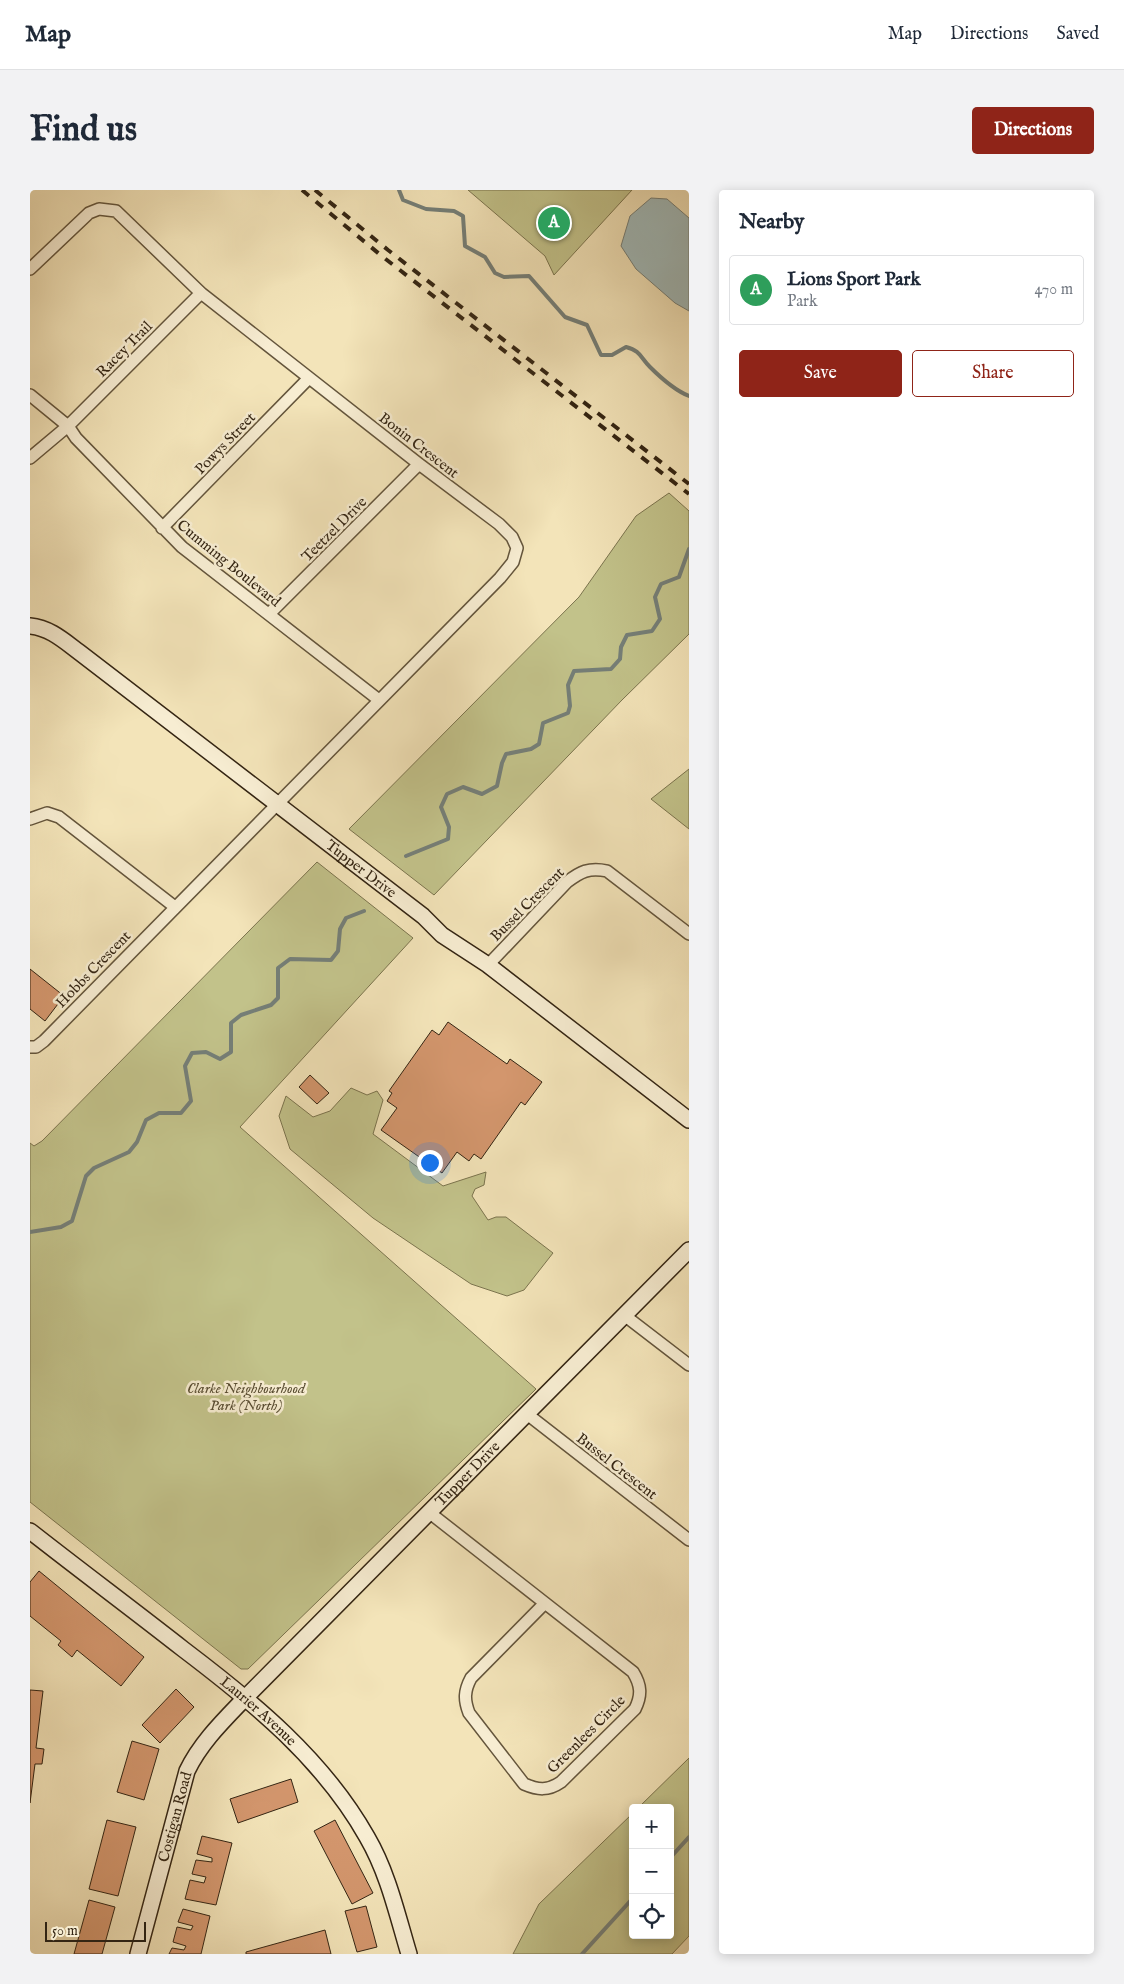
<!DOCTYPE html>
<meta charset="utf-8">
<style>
:root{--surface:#fff;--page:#f2f2f3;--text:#1f2937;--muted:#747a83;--line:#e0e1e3;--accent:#8f2418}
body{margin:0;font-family:"IM FELL English",serif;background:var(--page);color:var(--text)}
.controls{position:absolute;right:15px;bottom:15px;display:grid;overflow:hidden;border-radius:5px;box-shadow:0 2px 12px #0003}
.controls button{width:45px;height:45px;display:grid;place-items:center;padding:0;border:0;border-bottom:1px solid var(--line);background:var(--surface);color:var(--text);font:25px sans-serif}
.scale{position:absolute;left:15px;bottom:12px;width:101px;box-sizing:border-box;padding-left:5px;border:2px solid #342513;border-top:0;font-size:14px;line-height:18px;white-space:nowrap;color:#342513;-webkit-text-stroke:4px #f7edd2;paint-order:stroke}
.you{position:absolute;left:399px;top:972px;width:18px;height:18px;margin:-12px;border:4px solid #fff;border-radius:50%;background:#1a73e8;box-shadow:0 0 0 8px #1a73e833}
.badge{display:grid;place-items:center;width:32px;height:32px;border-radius:50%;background:var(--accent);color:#fff;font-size:16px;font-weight:700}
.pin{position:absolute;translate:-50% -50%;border:2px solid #fff;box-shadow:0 1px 5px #0006}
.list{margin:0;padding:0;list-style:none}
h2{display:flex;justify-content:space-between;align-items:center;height:65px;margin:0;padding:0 20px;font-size:21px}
h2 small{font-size:16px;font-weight:400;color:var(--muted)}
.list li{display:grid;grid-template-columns:32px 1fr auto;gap:15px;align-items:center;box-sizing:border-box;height:70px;margin:0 10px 10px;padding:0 10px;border:1px solid var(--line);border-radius:5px}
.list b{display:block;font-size:19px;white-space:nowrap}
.list p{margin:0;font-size:16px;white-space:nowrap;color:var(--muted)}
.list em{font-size:16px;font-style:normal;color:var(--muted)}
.actions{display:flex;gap:10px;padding:15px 20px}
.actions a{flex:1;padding:11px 0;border:1px solid var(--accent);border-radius:5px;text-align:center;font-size:18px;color:var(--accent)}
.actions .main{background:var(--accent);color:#fff}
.icon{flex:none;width:28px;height:28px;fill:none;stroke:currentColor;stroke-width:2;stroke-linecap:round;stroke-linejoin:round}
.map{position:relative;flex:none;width:659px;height:1764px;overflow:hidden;border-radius:5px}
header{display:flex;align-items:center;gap:30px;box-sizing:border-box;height:70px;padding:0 25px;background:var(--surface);border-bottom:1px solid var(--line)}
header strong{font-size:24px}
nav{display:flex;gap:28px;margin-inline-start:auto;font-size:18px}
.intro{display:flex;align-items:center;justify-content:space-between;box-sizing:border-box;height:120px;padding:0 30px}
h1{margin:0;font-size:35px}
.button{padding:12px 22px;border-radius:5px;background:var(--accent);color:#fff;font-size:18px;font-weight:700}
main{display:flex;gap:30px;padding:0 30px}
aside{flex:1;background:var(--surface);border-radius:5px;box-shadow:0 2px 12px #0003}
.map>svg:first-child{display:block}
</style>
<header>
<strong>Map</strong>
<nav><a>Map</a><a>Directions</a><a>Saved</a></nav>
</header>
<div class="intro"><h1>Find us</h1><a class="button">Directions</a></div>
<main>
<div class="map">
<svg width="659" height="1764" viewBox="0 0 659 1764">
<rect width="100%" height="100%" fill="#f3e4b9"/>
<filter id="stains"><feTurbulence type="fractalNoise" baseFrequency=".004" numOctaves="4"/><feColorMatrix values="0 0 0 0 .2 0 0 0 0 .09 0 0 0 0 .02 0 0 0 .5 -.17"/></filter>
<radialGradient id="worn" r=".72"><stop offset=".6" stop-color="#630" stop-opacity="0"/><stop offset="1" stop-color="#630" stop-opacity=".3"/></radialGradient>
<path fill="#c2c28a" stroke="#7b744e" d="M438 0H602L524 85 515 66Z
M639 303 659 321V444L592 510 404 705 319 639 549 407 606 326Z
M659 579V639L621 609Z
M287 672 383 748 210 937 506 1199 218 1479H211L0 1312V953L4 956 12 951Z
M321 898 337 905 347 901 353 910 343 944 413 996 456 982 454 995 445 999 442 1006 458 1030 466 1027H476L523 1063 494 1100 477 1106 441 1094 343 1028 260 959 249 926 256 906 283 927 300 921Z
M659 1568V1746L642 1764H483L509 1714 603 1623V1745H640V1618H608Z"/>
<path fill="#a1bbbb" stroke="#757f78" d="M621 8 637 9 659 28V121L645 113 606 79 591 56 600 26Z"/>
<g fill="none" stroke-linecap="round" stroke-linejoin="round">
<path stroke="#757f78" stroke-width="4" d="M369 0 373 10 396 19 424 21 433 26 435 56 455 67 465 83 474 87 499 86 535 127 557 135 571 165H582L596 157C611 161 610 167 620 177 632 189 644 200 659 206
M376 666 418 649 419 637 411 617 417 604 433 597 452 604 467 596 472 573 476 564 501 559 509 554 513 533 538 523 540 516 538 495 544 481 581 479 590 469 591 457 597 445 622 441 630 429 625 407 631 394 649 387 659 359
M0 1042 31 1037 42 1031 56 986 64 978 99 962 107 952 116 930 129 923H151L161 911 155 876 162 863 176 862 190 869 201 862V833L211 825 241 815 248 808V778L260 769 301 770 308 761 310 739 316 728 334 721
M640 1668 659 1647
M552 1764 603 1708"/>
</g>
<path fill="#d3966d" stroke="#342513" d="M0 779 34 806 15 831 0 819Z
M418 832 477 874 480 869 512 892 495 915 491 912 451 969 444 964 439 971 427 962 412 983 351 940 367 918 357 911 362 903 359 901 402 840 409 845Z
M280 885 299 903 287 914 269 897Z
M9 1381 114 1467 91 1496 47 1460 42 1467 28 1455 31 1451 0 1426V1392Z
M146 1499 164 1517 130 1553 112 1535Z
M0 1500 13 1501 6 1558 14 1559 12 1574H5L0 1613Z
M102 1551 129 1559 114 1610 87 1602Z
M261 1589 268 1612 208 1633 200 1609Z
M77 1630 106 1637 88 1706 59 1699Z
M305 1630 343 1703 322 1714 284 1641Z
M172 1646 202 1653 186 1715 155 1709 160 1690 174 1693 176 1687 162 1684 166 1670 182 1672V1668L167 1664Z
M59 1710 85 1717 72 1764H44Z
M336 1716 347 1757 327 1762 315 1721Z
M153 1719 180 1726 171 1764H139L142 1758 154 1760 156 1756 143 1752 147 1737 161 1740 163 1736 148 1732Z
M295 1740 301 1764H216V1762Z"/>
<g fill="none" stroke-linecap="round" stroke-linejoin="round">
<defs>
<path id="street" d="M0 79 59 23 69 19 86 21 171 103 389 274 469 334 482 347 487 358 483 372 470 388 14 851 6 857H0
M0 205 38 236 46 248 152 357 349 510
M0 268 38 236 171 103
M132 338 279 188
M239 424 389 274
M0 629 17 623 29 627 145 717
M458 775 537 692C550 682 559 677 577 681L659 744
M594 1125 659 1175
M497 1224 659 1350
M400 1323 603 1482C611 1495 612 1505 605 1519L531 1592C518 1601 508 1600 494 1594L439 1523C434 1510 434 1501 441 1488L515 1413"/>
<g id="secondary">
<path id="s1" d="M0 436C20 438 33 450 49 462L393 726 412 745 458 775 659 930"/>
<path id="s2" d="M0 1341C51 1381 102 1419 153 1459 223 1512 293 1569 337 1647 358 1683 367 1724 379 1764"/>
<path id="s3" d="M108 1764 157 1581C171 1552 194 1530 216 1507L659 1060"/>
</g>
</defs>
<use href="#street" stroke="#64553c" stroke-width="14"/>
<use href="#secondary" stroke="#342513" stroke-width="18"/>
<use href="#street" stroke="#f7edd2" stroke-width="11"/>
<use href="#secondary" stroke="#f7edd2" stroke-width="15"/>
<path stroke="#342513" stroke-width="4" stroke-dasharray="9 9" stroke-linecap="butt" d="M272 0 353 67 659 304
M285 0 358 60 659 294"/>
</g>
<g text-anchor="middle" stroke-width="5" stroke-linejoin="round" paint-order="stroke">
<g font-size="15" fill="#342513" stroke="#f7edd2">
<text transform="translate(94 159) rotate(-45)" y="5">Racey Trail</text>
<text transform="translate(195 253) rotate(-46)" y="5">Powys Street</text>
<text transform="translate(389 255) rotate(38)" y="5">Bonin Crescent</text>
<text transform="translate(304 339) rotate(-45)" y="5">Teetzel Drive</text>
<text transform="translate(199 373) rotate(39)" y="5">Cumming Boulevard</text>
<text dy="5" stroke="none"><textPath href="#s1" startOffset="412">Tupper Drive</textPath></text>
<text transform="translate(497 714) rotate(-45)" y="5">Bussel Crescent</text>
<text transform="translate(63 779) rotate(-46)" y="5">Hobbs Crescent</text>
<text transform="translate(587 1276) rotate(38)" y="5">Bussel Crescent</text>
<text dy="5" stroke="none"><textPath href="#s3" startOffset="599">Tupper Drive</textPath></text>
<text dy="5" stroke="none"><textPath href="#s2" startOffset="291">Laurier Avenue</textPath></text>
<text transform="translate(556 1544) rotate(-45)" y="5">Greenlees Circle</text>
<text dy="5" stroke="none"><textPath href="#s3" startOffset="142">Costigan Road</textPath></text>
</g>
<g font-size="15" font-style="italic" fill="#584c31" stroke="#f7edd2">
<text x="216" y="1203">Clarke Neighbourhood<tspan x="216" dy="17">Park (North)</tspan></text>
</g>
</g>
<rect width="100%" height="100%" filter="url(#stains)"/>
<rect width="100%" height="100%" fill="url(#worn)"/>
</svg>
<div class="controls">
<button>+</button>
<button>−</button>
<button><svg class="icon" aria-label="locate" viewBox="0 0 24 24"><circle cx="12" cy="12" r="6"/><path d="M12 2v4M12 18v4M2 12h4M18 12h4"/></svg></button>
</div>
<div class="scale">50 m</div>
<div class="you"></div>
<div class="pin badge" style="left:524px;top:33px;background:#2e9e5b">A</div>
</div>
<aside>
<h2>Nearby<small></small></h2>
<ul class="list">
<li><span class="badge" style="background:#2e9e5b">A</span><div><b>Lions Sport Park</b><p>Park</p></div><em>470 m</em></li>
</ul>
<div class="actions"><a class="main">Save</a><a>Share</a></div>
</aside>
</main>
